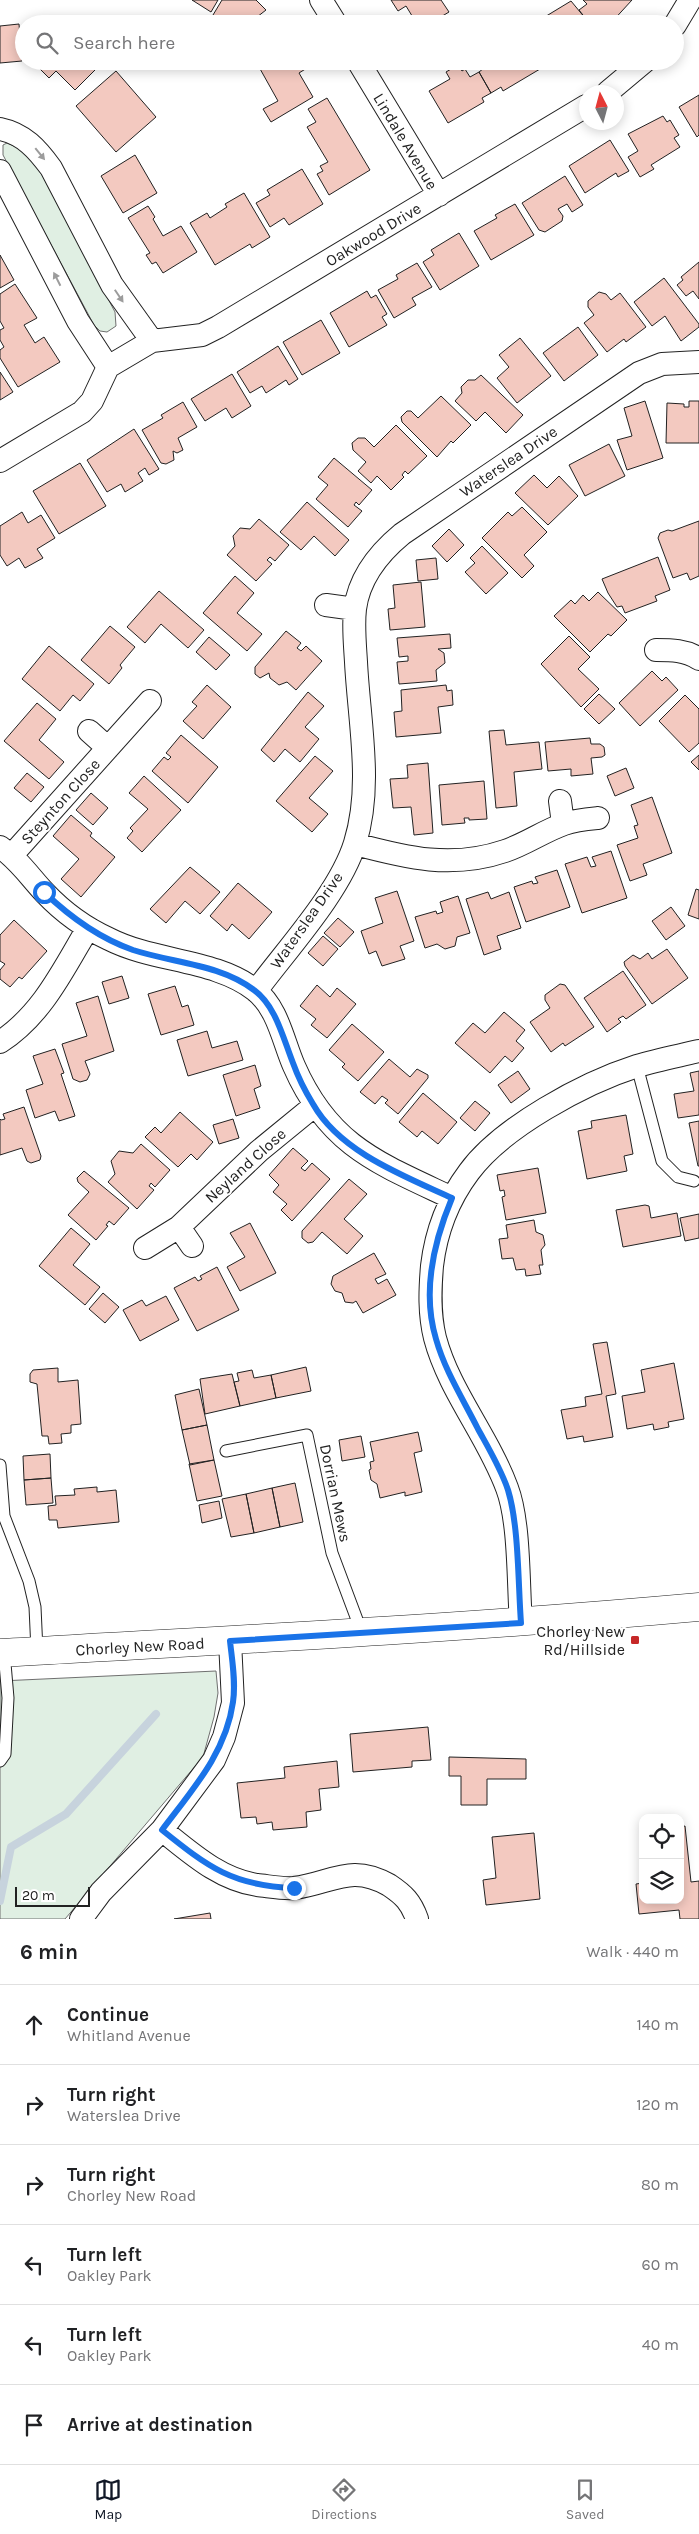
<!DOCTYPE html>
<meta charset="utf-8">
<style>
:root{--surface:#fff;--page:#f6f6f6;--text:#202124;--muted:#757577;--line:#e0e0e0;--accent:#111827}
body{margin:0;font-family:Karla,sans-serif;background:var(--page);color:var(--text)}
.controls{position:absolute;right:15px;bottom:15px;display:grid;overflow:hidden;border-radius:10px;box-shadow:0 2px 12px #0003}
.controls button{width:45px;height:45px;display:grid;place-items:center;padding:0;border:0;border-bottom:1px solid var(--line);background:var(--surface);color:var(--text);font:25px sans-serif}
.compass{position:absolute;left:579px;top:85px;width:45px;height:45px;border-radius:50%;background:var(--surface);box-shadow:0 2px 12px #0003;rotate:354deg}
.scale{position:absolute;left:15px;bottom:12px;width:75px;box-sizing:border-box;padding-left:5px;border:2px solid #222;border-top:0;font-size:14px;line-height:18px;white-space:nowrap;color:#222;-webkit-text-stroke:4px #fff;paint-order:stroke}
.stop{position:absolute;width:15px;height:15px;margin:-11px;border:4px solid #1a73e8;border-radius:50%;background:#fff}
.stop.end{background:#1a73e8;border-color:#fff;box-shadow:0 1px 5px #0008}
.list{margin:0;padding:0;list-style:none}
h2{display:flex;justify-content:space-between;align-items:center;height:65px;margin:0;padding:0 20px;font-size:21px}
h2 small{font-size:16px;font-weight:400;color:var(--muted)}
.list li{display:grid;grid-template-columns:32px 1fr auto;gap:15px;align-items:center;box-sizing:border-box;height:80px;padding:0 20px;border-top:1px solid var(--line)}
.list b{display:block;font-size:19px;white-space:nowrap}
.list p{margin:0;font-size:16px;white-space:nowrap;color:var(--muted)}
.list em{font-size:16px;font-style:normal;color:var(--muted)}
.icon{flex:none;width:28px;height:28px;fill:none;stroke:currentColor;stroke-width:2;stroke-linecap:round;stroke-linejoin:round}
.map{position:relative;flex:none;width:699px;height:1919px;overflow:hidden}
.search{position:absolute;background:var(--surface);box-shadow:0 2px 12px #0003;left:15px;right:15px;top:15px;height:55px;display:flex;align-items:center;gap:12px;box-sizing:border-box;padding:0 18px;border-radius:28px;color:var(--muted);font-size:19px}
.sheet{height:545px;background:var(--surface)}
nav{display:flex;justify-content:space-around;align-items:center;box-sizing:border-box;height:70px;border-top:1px solid var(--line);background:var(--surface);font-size:14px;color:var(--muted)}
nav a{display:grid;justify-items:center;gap:2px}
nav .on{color:var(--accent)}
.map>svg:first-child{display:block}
</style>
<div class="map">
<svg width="699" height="1919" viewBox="0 0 699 1919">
<rect width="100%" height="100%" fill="#fff"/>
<path fill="#e0efe3" stroke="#6f6f6f" d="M7 143 19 148 39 169 115 312 116 326 107 332 100 331 94 325 3 155V145Z
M216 1671 218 1693 214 1717 203 1757 65 1919H0V1681Z"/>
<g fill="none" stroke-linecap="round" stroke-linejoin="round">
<path stroke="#c7d3dd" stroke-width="8" d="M0 1901 11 1847 66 1814 156 1714"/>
</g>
<path fill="#f3c9c0" stroke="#222" d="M192 0H218L211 12Z
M222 0H256L266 10 257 17 263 24H221L213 15Z
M391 0H441L449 12 429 24H417L406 6 398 11Z
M583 0H632L610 24H590L579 10 587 4Z
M571 1 590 24H542L545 22 543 18Z
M19 24 22 61 0 63V26Z
M32 61H93L99 66 75 90 56 71 49 78Z
M238 61H248L243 66Z
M269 61H303L307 68 299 73 313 97 271 122 263 109 278 101 259 67Z
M486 61H535L540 69 503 91 501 87 491 93 479 72 488 65Z
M458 65 462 71 465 69 470 77 479 72 491 93 482 98 484 102 448 123 429 91 450 79 446 72Z
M116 71 156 117 116 152 76 106Z
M699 95V135L697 137 679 107Z
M327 98 370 170 329 195 317 174 323 171 320 166 328 162 307 127 316 122 308 109Z
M663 116 667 122 670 120 679 135 674 138 680 147 651 165 654 169 640 177 628 157 638 151 628 134Z
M610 140 629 171 618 177 616 173 585 193 569 166Z
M135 155 157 193 123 213 101 176Z
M302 169 323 204 289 225 284 218 270 227 256 203 270 195 267 190Z
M565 176 583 205 572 212 567 204 558 209 563 216 562 221 545 232 539 230 522 203Z
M244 193 270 237 252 248 250 244 215 265 190 223 207 213 210 218 227 207 225 204Z
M515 204 534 235 491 260 474 231 497 218 495 215Z
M148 206 155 217 153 219 163 236 181 226 197 252 163 273 156 262 152 264 146 255 150 253 128 218Z
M459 233 479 266 440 290 423 262 434 255 431 250Z
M0 255 14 280 0 288Z
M699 262V299L693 291 686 296 677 285 683 280 681 277Z
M417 263 432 287 412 298 416 305 394 318 378 290 398 279 396 275Z
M664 278 699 324V327L681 341 665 316 652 326 634 302Z
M15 284 37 318 24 325 35 343 44 337 60 362 18 387 0 358V350L4 347 0 340V330L4 328 0 321V294Z
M367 291 371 298 376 295 387 314 382 317 387 325 349 347 330 313Z
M599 292 606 294 611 300 620 293 646 327 626 342 624 339 607 352 584 323 594 315 588 307V301Z
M321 320 340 353 302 375 283 342Z
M578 327 598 355 564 381 543 353Z
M520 338 551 376 517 403 497 378 509 367 499 355Z
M278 346 298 379 289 385 286 380 266 393 262 386 250 393 237 372Z
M0 372 13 392 0 400Z
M232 374 251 406 232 418 226 408 205 421 191 399Z
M481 375 523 415 506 433 485 412 476 421 455 401 462 393 461 387 468 380H475Z
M441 396 471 425 453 443 451 441 437 457 402 422 401 417 407 411H411L418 418Z
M645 401 663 458 627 470 617 440 632 436 624 408Z
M689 401H699V443H666L667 403 684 404V407H689Z
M183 402 197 427 178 438 183 450 177 453 173 451 174 460 166 464 161 463 142 430 163 418 161 415Z
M396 425 427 456 408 474 405 471 402 475 404 477 391 490 377 476 371 483 358 471 366 462 353 450 352 443 358 438H365L374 447Z
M134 429 159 469 149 475 145 468 138 473 143 481 125 492 121 484 107 492 87 460Z
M609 444 625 476 585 496 569 465Z
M334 458 372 490 359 505 356 502 354 505 362 511 348 527 316 499 328 485 318 477Z
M80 463 106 506 59 534 33 491Z
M534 475 547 488 559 476 578 496 548 525 515 493Z
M307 502 349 540 335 556 314 536 301 550 280 532Z
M522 507 547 532 524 555 534 566 522 578 482 538 508 512 512 516Z
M22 512 28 523 41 515 55 538 37 549 43 558 25 568 19 558 7 566 0 555V526Z
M259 519 289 545 275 561 270 557 267 560 272 564 256 581 227 555 235 546 233 536 240 528 250 529Z
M699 521V576L690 580 687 573 673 578 658 538 660 533 668 530 672 531Z
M449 529 464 545 447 562 432 546Z
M482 546 508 573 486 594 465 572 475 563 470 558Z
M658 557 670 590 655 596 657 601 625 613 622 606 617 607 608 593 602 579Z
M436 558 438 579 418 581 416 560Z
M235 576 254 593 237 613 262 634 247 651 203 613Z
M421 582 425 627 390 630 388 609 395 608 393 585Z
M159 591 204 630 188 648 161 624 145 643 127 627Z
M598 592 627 620 611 636 608 634 590 652 554 616 571 600 575 604 583 595 589 601Z
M110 626 135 647 120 665 122 668 109 684 81 660Z
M286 631 301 643 297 648 301 651 306 646 322 661 296 690 287 682 279 685 270 678 269 673 260 678 255 674V667Z
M450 634 451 648 438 649 444 653 445 663 436 670 437 681 399 684 397 662 408 661V656L399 657 397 638Z
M569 636 590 657 578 669 599 689 581 707 541 664Z
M209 637 230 655 216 670 196 652Z
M49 646 94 684 80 701 73 695 60 711 22 679Z
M652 671 662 681 666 677 678 690 640 726 619 703Z
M207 685 231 707 203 739 183 721 197 706 192 702Z
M446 685 447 691 452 690 453 705 438 707 441 733 396 737 394 712 402 711 401 690Z
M308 692 324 706 305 727 319 739 300 762 285 749 274 762 261 750Z
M599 694 615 709 599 724 584 709Z
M685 695 699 709V743L689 752 659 721Z
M37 703 56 719 39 740 64 762 49 779 4 741Z
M504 730 506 745 539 742 542 769 514 772 517 806 496 808 489 731Z
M181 735 218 767 188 803 152 771 164 757 168 760 171 757 166 753Z
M590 738 591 744H600L604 747 605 755 602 757 591 758 593 774 571 776V769L548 771 545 742Z
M699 755V770L691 762Z
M315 756 333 771 309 798 328 814 312 832 276 801Z
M428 763 433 833 414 835 411 807 393 808 390 779 408 778 407 765Z
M626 768 634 788 615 796 607 776Z
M27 773 44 787 31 802 14 788Z
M144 776 181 810 142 852 127 838 133 831 130 828 148 809 129 793Z
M484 781 487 819 469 820V818H464L465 823 442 825 439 785Z
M91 793 108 808 93 825 76 810Z
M652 797 672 853 643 864 647 875 630 881 617 845 638 838 634 826 638 825 631 805Z
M71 815 92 833 90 836 115 857 81 897 61 879 79 859 53 836Z
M611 851 627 898 582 913 565 864 587 857 591 867 596 866 592 857Z
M190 867 220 892 200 914 185 901 166 923 150 909Z
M557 870 570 907 526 922 514 887 532 881 533 884 538 883 535 877Z
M238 883 272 912 249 939 232 924 227 931 210 916Z
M696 889 699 890V919L688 915Z
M397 891 414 941 400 946 405 959 382 966 376 951 369 954 361 931 383 923 375 898Z
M488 892 491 899 509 892 521 928 497 936 501 949 484 955 466 899Z
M458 896 470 933 457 937 455 946 445 949 437 944 425 948 415 917 436 911 437 914 443 912 440 902Z
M671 907 685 926 666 940 652 921Z
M338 918 354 932 340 947 324 933Z
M14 920 47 951 22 979 19 977 10 987 0 979V970L5 964 0 961V935Z
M323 936 338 949 323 966 308 953Z
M667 949 688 978 652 1004 625 966 624 962 633 955 640 959 648 953 652 959Z
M623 971 646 1005 626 1019 623 1016 618 1019 621 1022 607 1032 584 998Z
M122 976 129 998 109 1004 102 982Z
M560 984 565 985 594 1027 565 1046 563 1043 551 1052 530 1022 550 1008 545 1000V995Z
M317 985 330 997 337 988 356 1004 327 1038 311 1025 316 1019 300 1006Z
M175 986 182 1007 188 1005 194 1025 161 1035 148 994Z
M98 996 114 1051 85 1061 90 1074 87 1080 80 1082 73 1079 62 1044 87 1036 76 1003Z
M504 1012 525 1030 516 1041 524 1048 512 1062 505 1056 490 1073 455 1043 473 1023 485 1033Z
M352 1024 384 1052 358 1081 342 1067 345 1064 329 1050Z
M207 1031 212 1048 237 1041 243 1060 188 1076 177 1040Z
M55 1049 64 1073 61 1074 75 1116 59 1121 55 1111 35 1118 26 1090 43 1084 33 1056Z
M389 1059 410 1077 417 1069 428 1075V1078L398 1114 385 1103 388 1100 382 1096 375 1104 360 1092Z
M255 1065 261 1086 254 1089 260 1108 236 1116 223 1075Z
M518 1071 530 1089 511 1103 498 1085Z
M699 1071V1115L678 1118 674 1094 694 1091 690 1073Z
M423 1093 457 1122 438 1144 422 1131 417 1137 399 1122Z
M475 1101 490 1113 475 1131 460 1118Z
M24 1107 41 1156 40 1160 31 1163 27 1161 22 1148 0 1155V1119L1 1120 5 1119 3 1114Z
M180 1112 213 1142 197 1160 191 1154 178 1167 145 1137 155 1127 161 1133Z
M626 1115 633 1154 624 1156 627 1171 587 1179 578 1131 592 1128 591 1121Z
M233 1119 239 1138 219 1144 213 1125Z
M699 1121V1166H698L689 1123Z
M141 1144 170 1170 155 1187 151 1183 149 1186 154 1190 137 1209 108 1182 115 1174 111 1161 119 1151 133 1153Z
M293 1148 308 1161 301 1168 305 1171 312 1163 330 1179 292 1221 281 1210 287 1204 273 1192 279 1185 269 1175Z
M538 1168 546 1213 506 1220 502 1197 505 1196 504 1190 500 1191 497 1175Z
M84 1171 129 1208 114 1225 109 1221 106 1225 108 1226 96 1240 68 1215 89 1192 78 1182 77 1178Z
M349 1179 367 1194 344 1219 363 1236 347 1254 322 1232 313 1242 308 1243 302 1238V1231Z
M645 1205 649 1206 651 1218 677 1213 681 1236 623 1247 616 1210Z
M699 1214V1238L685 1241 680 1218Z
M534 1220 536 1232 543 1235 545 1245 541 1250 543 1265H539L541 1274 526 1276 525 1269 516 1270 513 1258 502 1259 499 1239 508 1238 506 1225Z
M250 1223 276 1273 240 1291 227 1267 245 1257 230 1233Z
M71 1228 90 1244 73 1265 100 1287 85 1305 39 1266Z
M374 1253 386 1274 375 1279 378 1284 387 1279 396 1295 363 1313 356 1301 353 1303 345 1302 342 1293 335 1291 331 1284 333 1276Z
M217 1267 239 1310 197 1331 174 1288 195 1277 198 1281 202 1279 200 1276Z
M103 1293 119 1307 105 1323 89 1309Z
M166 1296 179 1320 140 1341 123 1310 142 1300 146 1306Z
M607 1342 616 1394 606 1396 613 1437 584 1442 583 1436 567 1439 561 1410 586 1406 585 1397 602 1394 593 1344Z
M674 1363 684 1419 668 1422 669 1427 654 1430 653 1424 627 1429 622 1396 645 1392 641 1370Z
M306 1367 311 1391 276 1398 271 1375Z
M58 1368V1382L78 1380 81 1424 71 1425V1433L61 1434 62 1443 49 1444 48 1436H42L37 1384 30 1382V1374L33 1370Z
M252 1370 254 1378 271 1375 276 1398 240 1406 234 1382 239 1381 237 1373Z
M232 1374 240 1406 205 1414 200 1379Z
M199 1389 207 1425 182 1430 175 1395Z
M207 1425 214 1460 190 1465 182 1430Z
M418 1432 422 1451 414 1453 422 1492 405 1496V1492L380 1498 377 1484 371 1480 369 1470 371 1469 370 1462 374 1461 370 1442Z
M361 1436 365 1457 342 1461 339 1440Z
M50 1454 51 1478 24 1480 23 1456Z
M214 1460 222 1496 197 1501 189 1464Z
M51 1478 53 1503 26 1505 24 1480Z
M295 1483 303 1522 280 1527 272 1488Z
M97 1487V1492L116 1490 119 1522 58 1528 57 1520H49L48 1506 56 1505 55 1496 75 1495 74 1489Z
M272 1488 280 1527 254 1533 246 1494Z
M246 1494 254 1533 231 1537 222 1499Z
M219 1501 222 1518 202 1523 199 1505Z
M428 1727 431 1760 412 1761V1767L353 1772 350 1734Z
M449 1757 526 1759V1779H487V1805H461V1776H449Z
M337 1761 339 1787 319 1789 321 1810 306 1812 307 1827 273 1830 272 1822 257 1824 256 1817 241 1818 237 1783 285 1778 284 1767Z
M685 1826 691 1882 699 1881V1919H680L679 1910 639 1914 636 1884 643 1883V1900H680V1827Z
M534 1833 540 1899 486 1905 483 1880 496 1878 492 1837Z
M210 1913 211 1919H174Z"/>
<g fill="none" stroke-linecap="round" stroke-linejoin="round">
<defs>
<path id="service" d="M637 1066 662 1161 678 1177 694 1181
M226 1451 307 1435 332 1553 362 1633
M0 1465 4 1516 29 1581 35 1607 37 1651
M0 1761 5 1754 8 1698 4 1652"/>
<path id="minor" d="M321 0 336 24
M675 25 690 0
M358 61 439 195
M608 92 645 61
M0 129C24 134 37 149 51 168L112 285 152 341
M0 171 78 321 108 367
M0 461 82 412 92 401 108 367 152 341 202 335 218 327 586 106
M326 605 355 609
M656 650C671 650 686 650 699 659
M89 731 108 748
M560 801 563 824
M355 844C407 858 452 869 505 851 526 844 544 831 564 824 575 820 587 819 598 818
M0 847C18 859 30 877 45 893 63 912 85 928 109 939 154 962 215 959 255 990 278 1008 283 1041 294 1066 329 1146 378 1163 452 1198
M12 855 150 701
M256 991C287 949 340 892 355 843 373 785 359 722 356 662 355 645 353 626 355 609 359 578 379 553 402 534L639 373 662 364 699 362
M0 1042C42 1015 63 970 88 928
M179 1227 192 1246
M145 1248 179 1227 259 1151 314 1106
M521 1623C518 1585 520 1522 507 1488 488 1436 449 1391 435 1338 429 1314 430 1290 432 1266 436 1232 448 1200 469 1172 502 1127 584 1083 637 1066 657 1060 678 1056 699 1051
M162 1830C191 1853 219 1879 257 1885 268 1886 282 1889 294 1888 332 1883 351 1863 389 1885 404 1895 411 1902 417 1919
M81 1919 101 1892 162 1830 214 1760 224 1737 233 1703 230 1641"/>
<path id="primary" d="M0 1653C233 1640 466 1628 699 1607"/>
</defs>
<use href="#service" stroke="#222" stroke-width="13"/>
<use href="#minor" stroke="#222" stroke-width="24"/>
<use href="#primary" stroke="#222" stroke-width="29"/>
<use href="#service" stroke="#fff" stroke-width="11"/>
<use href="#minor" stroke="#fff" stroke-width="22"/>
<use href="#primary" stroke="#fff" stroke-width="28"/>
</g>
<defs><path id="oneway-solid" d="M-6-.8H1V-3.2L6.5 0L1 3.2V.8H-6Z" transform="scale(1.25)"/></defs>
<g fill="#9c9c9c">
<use href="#oneway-solid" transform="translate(40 154) rotate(51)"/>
<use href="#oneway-solid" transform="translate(57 279) rotate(-117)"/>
<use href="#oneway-solid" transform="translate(119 296) rotate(56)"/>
</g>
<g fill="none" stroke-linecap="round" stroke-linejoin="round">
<path stroke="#1a73e8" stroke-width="6" d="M44 892C70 917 99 938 133 950 173 963 220 964 254 990 276 1006 283 1038 293 1063 298 1077 305 1091 313 1104 340 1152 404 1176 452 1198 434 1241 422 1293 436 1339 445 1371 463 1399 478 1429 489 1449 501 1469 508 1490 519 1526 518 1584 521 1623L230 1641C232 1660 236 1682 233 1702 226 1753 192 1790 162 1830 208 1867 233 1886 294 1888"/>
</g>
<rect fill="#c62828" stroke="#fff" stroke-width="2" x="630" y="1635" width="10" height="10" rx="2.5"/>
<g text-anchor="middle" stroke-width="4" stroke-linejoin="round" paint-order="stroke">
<g font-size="16" fill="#222" stroke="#fff">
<text transform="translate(406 141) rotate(59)" y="6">Lindale Avenue</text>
<text transform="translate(373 234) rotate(-31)" y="6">Oakwood Drive</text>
<text transform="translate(508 461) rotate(-34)" y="6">Waterslea Drive</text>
<text transform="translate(60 801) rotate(-48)" y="6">Steynton Close</text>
<text transform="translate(306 920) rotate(-55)" y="6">Waterslea Drive</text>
<text transform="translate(245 1165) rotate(-42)" y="6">Neyland Close</text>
<text transform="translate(336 1493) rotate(78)" y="6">Dorrian Mews</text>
<text transform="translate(140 1646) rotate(-3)" y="6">Chorley New Road</text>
</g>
<g font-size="16" fill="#222" stroke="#fff" text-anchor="end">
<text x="625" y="1637">Chorley New<tspan x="625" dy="18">Rd/Hillside</tspan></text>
</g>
</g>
</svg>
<div class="controls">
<button><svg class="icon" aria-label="locate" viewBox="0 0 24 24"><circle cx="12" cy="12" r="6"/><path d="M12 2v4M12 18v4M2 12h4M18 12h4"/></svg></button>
<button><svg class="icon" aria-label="layers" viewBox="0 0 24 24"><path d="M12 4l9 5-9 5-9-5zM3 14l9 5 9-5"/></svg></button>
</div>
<svg class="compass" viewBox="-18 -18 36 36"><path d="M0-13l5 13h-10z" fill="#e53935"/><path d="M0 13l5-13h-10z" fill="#757577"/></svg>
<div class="scale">20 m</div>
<div class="stop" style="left:44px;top:892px"></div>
<div class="stop end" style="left:294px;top:1888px"></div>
<div class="search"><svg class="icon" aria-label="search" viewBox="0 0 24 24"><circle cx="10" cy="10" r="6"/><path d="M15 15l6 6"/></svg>Search here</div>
</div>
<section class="sheet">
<h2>6 min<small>Walk · 440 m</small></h2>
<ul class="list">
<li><svg class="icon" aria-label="ahead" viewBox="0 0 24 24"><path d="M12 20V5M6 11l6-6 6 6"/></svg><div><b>Continue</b><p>Whitland Avenue</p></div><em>140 m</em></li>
<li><svg class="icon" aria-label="right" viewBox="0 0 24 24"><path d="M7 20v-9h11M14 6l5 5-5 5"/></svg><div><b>Turn right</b><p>Waterslea Drive</p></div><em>120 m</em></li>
<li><svg class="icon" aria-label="right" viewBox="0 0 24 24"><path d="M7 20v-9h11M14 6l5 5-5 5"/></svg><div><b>Turn right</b><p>Chorley New Road</p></div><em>80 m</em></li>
<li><svg class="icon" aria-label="left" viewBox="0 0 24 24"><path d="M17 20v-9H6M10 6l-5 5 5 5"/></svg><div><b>Turn left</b><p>Oakley Park</p></div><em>60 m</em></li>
<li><svg class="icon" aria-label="left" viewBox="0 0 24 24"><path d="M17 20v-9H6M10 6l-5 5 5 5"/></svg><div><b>Turn left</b><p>Oakley Park</p></div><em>40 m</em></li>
<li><svg class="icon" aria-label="arrive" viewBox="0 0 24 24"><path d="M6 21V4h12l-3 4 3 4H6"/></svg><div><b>Arrive at destination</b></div></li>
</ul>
</section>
<nav>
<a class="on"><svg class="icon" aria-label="map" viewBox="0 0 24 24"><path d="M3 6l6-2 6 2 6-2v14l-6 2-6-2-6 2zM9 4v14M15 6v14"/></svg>Map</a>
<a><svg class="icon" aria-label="directions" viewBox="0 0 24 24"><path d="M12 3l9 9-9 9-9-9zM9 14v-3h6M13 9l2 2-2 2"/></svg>Directions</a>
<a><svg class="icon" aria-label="saved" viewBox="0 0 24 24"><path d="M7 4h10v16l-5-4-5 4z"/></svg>Saved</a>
</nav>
